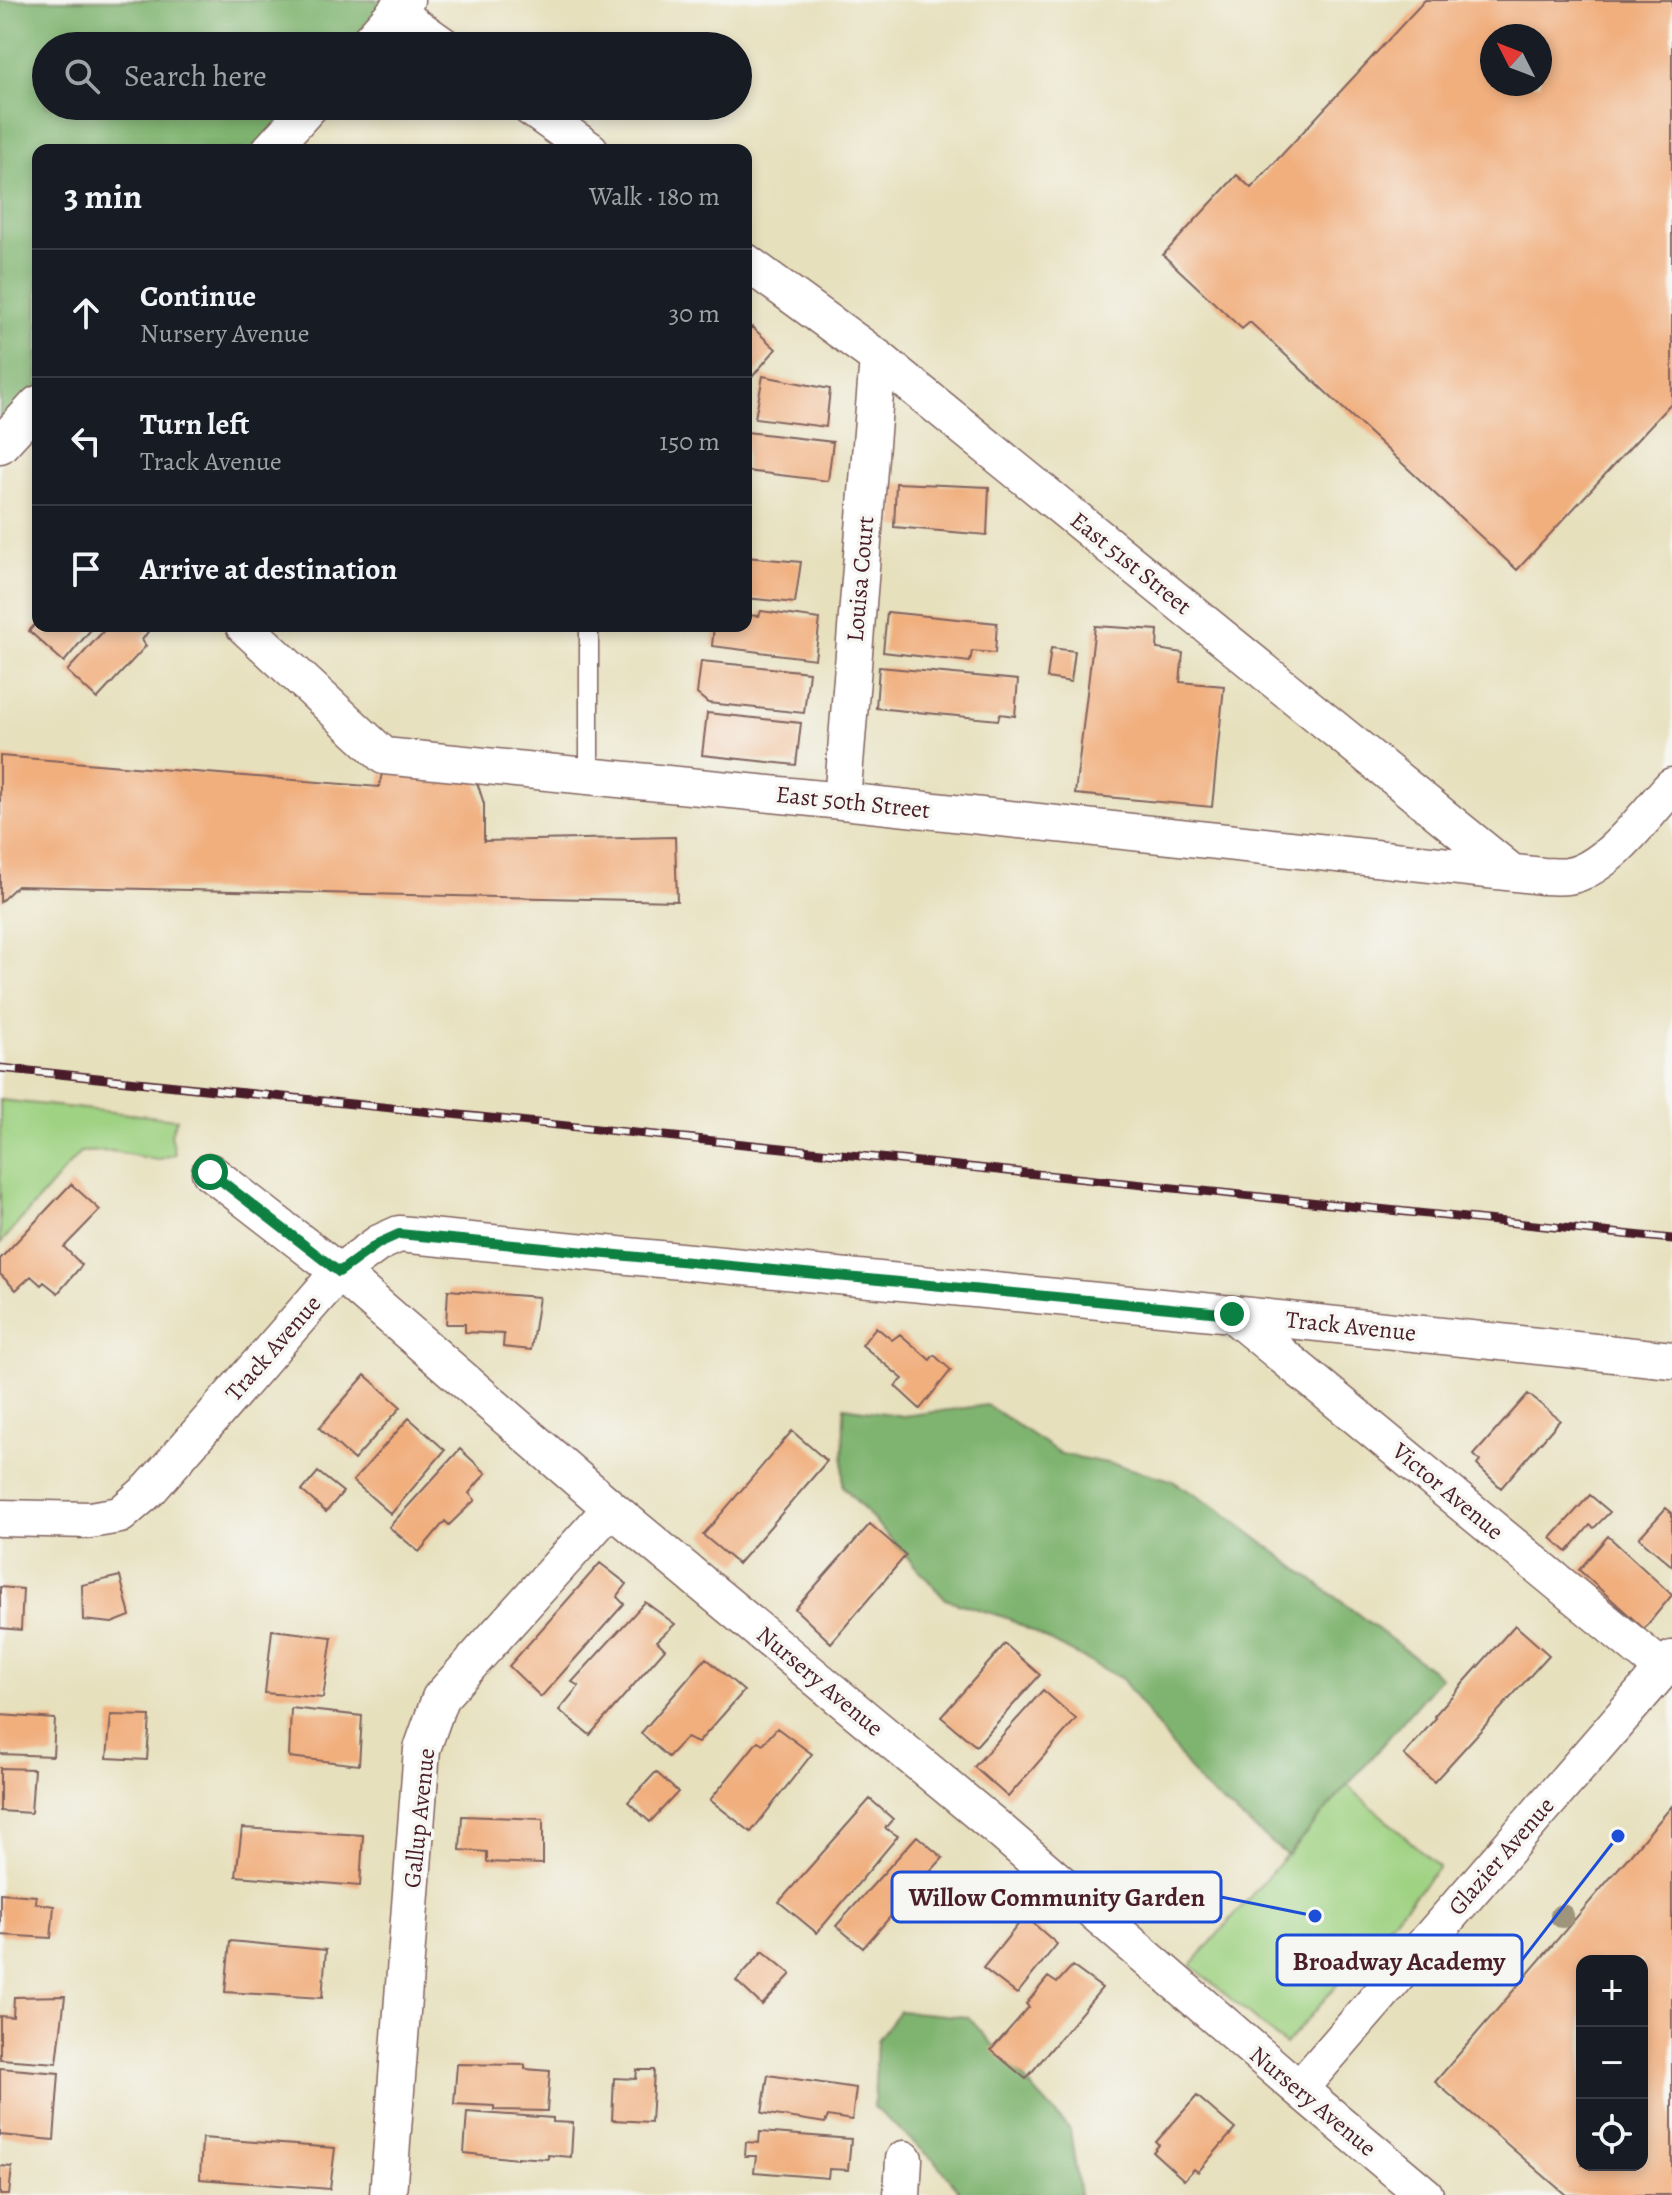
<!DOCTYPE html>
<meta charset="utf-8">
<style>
:root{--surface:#171b24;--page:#20242c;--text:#f1f3f6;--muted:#9ea1a6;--line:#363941}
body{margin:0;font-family:Alegreya,serif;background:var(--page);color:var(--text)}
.controls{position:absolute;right:24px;bottom:24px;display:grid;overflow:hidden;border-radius:16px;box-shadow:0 4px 12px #0003}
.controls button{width:72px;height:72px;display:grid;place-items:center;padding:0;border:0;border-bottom:2px solid var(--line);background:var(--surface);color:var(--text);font:40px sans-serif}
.compass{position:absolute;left:1480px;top:24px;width:72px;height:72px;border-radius:50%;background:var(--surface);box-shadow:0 4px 12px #0003;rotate:312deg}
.stop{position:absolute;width:24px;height:24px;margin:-18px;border:6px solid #0b8043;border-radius:50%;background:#fff}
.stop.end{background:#0b8043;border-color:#fff;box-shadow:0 2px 8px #0008}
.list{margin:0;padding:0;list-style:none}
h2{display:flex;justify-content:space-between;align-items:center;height:104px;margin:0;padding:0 32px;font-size:34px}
h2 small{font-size:26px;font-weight:400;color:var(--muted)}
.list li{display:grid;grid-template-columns:52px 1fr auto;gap:24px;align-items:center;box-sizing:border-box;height:128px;padding:0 32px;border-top:2px solid var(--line)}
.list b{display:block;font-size:30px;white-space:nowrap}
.list p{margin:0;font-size:26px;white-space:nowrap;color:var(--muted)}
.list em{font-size:26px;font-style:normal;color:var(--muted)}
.icon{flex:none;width:44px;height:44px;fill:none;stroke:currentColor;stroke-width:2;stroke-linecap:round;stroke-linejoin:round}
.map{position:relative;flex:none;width:1672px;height:2195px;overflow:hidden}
.search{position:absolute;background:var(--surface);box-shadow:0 4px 12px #0003;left:32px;top:32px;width:720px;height:88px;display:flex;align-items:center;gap:20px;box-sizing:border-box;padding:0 28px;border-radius:44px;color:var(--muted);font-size:30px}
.panel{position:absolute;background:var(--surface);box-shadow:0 4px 12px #0003;left:32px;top:144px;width:720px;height:488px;border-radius:16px}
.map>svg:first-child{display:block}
</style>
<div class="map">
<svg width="1672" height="2195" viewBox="0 0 1672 2195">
<rect width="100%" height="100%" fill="#f6f6f2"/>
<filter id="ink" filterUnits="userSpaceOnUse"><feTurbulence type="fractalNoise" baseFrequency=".0125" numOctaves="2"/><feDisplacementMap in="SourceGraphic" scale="16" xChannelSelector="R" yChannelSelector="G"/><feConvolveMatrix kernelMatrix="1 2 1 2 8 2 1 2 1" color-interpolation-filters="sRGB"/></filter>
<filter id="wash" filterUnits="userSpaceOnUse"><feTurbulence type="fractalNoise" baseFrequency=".006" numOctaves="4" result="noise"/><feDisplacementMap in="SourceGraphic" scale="32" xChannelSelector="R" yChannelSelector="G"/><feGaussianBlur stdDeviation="1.8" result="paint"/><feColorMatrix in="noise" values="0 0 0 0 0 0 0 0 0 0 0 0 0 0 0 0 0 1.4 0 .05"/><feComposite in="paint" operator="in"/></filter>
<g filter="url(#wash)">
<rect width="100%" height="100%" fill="#e7e0bd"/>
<path fill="#9fd282" stroke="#747856" stroke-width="2" d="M0 1100 177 1119 171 1134 175 1154 157 1160 112 1151 80 1152 0 1244Z
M1347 1785 1439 1867 1285 2045 1191 1965Z"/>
<path fill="#7fb470" stroke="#646a4e" stroke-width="2" d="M0 0H406L365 46H46V106H310L270 150H38V404L0 445Z
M987 1405 1061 1454 1117 1465 1171 1480 1221 1511 1441 1677 1287 1855 1202 1786 1122 1679 1007 1618 945 1599 843 1486 844 1407 903 1416Z
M899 2011 968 2017 1070 2130 1080 2195H962L938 2164 874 2107 877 2040Z"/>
<g id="blocks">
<path fill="#f1af7e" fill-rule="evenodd" d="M1425 0H1672V402L1517 570 1250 322 1242 329 1163 255 1237 175 1251 188ZM1492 36H1540V84H1492Z
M752 327 776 349 746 384V334Z
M763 376 830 389 826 427 755 418Z
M746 432 833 442 828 481 746 471Z
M896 483 989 487 987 535 894 527Z
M746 557 801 562 795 603 746 598Z
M761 611 820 619 815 659 712 646 714 626H746V615L759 616Z
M887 612 997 623 995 653 972 651 970 662 883 652Z
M38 621V626H94L64 662 29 631Z
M108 626H152L142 640 146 646 97 699 67 671Z
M1095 626 1158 630 1157 649 1183 653 1180 682 1224 686 1212 807 1075 794Z
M1051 648 1075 651 1071 682 1047 678Z
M701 661 809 672 804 713 708 703 697 694Z
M879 667 1018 680 1015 716 1000 714 998 720 876 708Z
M707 713 801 723 796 765 702 755Z
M0 756 379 787 382 773 476 779 484 804V841L675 837 677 901 17 886 0 902Z
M71 1184 100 1210 64 1247 82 1265 58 1293 44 1282 41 1285 31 1276 16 1290 0 1274V1259Z
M448 1290 539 1297 531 1350 503 1347 504 1334 465 1332V1324H446Z
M876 1327 892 1340 900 1334 930 1360 934 1355 951 1370 920 1409 895 1386 903 1379 862 1345Z
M365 1375 401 1407 354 1460 319 1428Z
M1528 1394 1560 1420 1501 1488 1477 1465 1480 1461 1474 1455Z
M409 1418 445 1450 391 1514 353 1481Z
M792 1431 827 1461 738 1564 703 1535Z
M460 1449 486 1473 469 1493 475 1500 449 1525 445 1521 419 1552 389 1527Z
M318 1472 343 1492 326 1512 302 1491Z
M1590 1495 1610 1512 1594 1528 1590 1525 1567 1552 1551 1538Z
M1666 1508 1672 1513V1566L1639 1538Z
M870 1524 906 1555 831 1643 795 1609Z
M1608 1536 1672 1595 1644 1629 1579 1570Z
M600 1563 627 1584 617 1597 624 1604 541 1697 509 1666Z
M120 1576 130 1616 112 1623 83 1620 82 1585Z
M0 1587 23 1589 21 1630 0 1628Z
M645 1602 675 1624 657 1641 665 1649 590 1735 559 1710 579 1686 572 1682Z
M1515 1625 1549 1655 1434 1782 1404 1755 1436 1718 1434 1716Z
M272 1630 332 1637 323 1698 265 1693Z
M1005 1644 1040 1675 976 1746 941 1717Z
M706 1658 744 1691 698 1743 686 1738 668 1757 641 1733Z
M1043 1690 1076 1719 1008 1797 974 1767Z
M291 1708 362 1716 359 1765 289 1757Z
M0 1715 55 1719 53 1756 0 1754Z
M111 1715 150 1716 147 1760 107 1758Z
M777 1728 812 1754 751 1832 710 1800 758 1741 763 1744Z
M0 1768 34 1769 31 1813 0 1811Z
M656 1772 678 1792 650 1822 628 1802Z
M870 1799 893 1819 885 1828 898 1836 817 1933 779 1902Z
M1672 1806V2195H1566L1435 2082ZM1582 1961H1642V2165H1582Z
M462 1816 543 1819V1864L487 1862V1852L460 1850Z
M242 1828 363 1835 360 1886 236 1876Z
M917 1836 943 1858 931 1871 937 1876 909 1906 904 1901 863 1948 836 1926Z
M0 1893 36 1896 35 1903 54 1906 51 1938 0 1935Z
M1025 1916 1057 1944 1017 1994 983 1968Z
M230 1941 326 1950 322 1998 225 1992Z
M763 1951 791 1974 762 2005 736 1981Z
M1072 1966 1102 1988 1026 2079 991 2050 1029 2007 1026 2004 1048 1977 1057 1983Z
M65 1996 57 2063 0 2059V2016L13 2017 14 1997Z
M457 2064 525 2065V2069L550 2071 547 2111 494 2110V2106L454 2104Z
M0 2068 59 2073 54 2140 0 2135Z
M637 2070H654L651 2122 612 2120 614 2078 636 2079Z
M768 2075 856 2088 852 2120 828 2116 825 2123 762 2113Z
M1197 2096 1235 2129 1198 2172 1194 2169 1184 2180 1153 2152 1159 2145 1156 2142Z
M467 2112 553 2118V2122L573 2123 571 2157 548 2155V2159L517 2157V2159L464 2153Z
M760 2132 851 2139 848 2170 829 2169 828 2178 754 2172 756 2156H745L746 2142 759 2143Z
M202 2138 335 2148 330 2189 200 2179Z
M0 2166 12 2167 9 2195H0Z"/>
</g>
</g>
<g filter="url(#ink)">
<use href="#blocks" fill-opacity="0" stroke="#81635e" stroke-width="2"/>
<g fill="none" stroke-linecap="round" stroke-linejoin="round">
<defs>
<path id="lane" d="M589 626V777"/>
<path id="street" d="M396 12 444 46
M365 46 406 0
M528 106 590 150
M270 150 310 106
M746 262 878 358 1511 872
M0 445 38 404
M244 626 384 756 842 801 1543 876C1551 876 1560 877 1568 876 1608 869 1645 815 1672 786
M842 801 878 358
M210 1172 339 1272 611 1508 997 1828 1299 2089 1425 2195
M1232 1314 1663 1669
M0 1518 90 1520 120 1515 150 1489 339 1272 379 1243 399 1234 1203 1311 1672 1360
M1299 2089 1672 1659
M388 2195 422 1749 440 1698 611 1508
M902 2195 904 2159"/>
</defs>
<use href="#lane" stroke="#81635e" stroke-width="21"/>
<use href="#street" stroke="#81635e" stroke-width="39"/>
<use href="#lane" stroke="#fff" stroke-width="18"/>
<use href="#street" stroke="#fff" stroke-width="36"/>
<defs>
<path id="rail" d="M0 1068 1672 1239"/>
</defs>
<use href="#rail" stroke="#4a1f2b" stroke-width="9"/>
<use href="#rail" stroke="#f6f6f2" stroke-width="6" stroke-dasharray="18" stroke-linecap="butt"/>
</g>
<circle fill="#9f947b" cx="1562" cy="1916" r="12"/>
</g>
<g fill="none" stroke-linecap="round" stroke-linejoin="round" filter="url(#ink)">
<path stroke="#0b8043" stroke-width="10" d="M210 1172 339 1272 379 1243 399 1234 1232 1314"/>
</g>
<g text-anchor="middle" stroke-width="7" stroke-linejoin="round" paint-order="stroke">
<g font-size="24" fill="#4a1f2b" stroke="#f6f6f2">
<text transform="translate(1131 563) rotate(39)" y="8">East 51st Street</text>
<text transform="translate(860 579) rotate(-85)" y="8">Louisa Court</text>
<text transform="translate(853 802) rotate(6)" y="8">East 50th Street</text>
<text transform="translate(1351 1326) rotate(6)" y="8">Track Avenue</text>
<text transform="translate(273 1348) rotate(-49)" y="8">Track Avenue</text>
<text transform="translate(1448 1491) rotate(40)" y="8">Victor Avenue</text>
<text transform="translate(820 1681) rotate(40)" y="8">Nursery Avenue</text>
<text transform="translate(419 1818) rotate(-84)" y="8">Gallup Avenue</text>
<text transform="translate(1501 1856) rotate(-49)" y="8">Glazier Avenue</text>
<text transform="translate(1313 2101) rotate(40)" y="8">Nursery Avenue</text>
</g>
</g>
<path fill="none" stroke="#1d4ed8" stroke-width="3" d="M1315 1916L1221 1897M1618 1836L1522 1960"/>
<g fill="#1d4ed8" stroke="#f6f6f2" stroke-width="3">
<circle cx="1315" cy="1916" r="8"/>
<circle cx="1618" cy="1836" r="8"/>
</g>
<g fill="#f6f6f2" stroke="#1d4ed8" stroke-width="3">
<rect x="892" y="1872" width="329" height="50" rx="8"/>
<rect x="1277" y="1935" width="245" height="50" rx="8"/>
</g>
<g font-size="26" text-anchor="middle" font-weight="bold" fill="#4a1f2b">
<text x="1057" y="1906">Willow Community Garden</text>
<text x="1399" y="1970">Broadway Academy</text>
</g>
</svg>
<div class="controls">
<button>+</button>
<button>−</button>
<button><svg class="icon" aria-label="locate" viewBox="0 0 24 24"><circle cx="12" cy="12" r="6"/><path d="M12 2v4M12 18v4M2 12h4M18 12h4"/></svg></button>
</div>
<svg class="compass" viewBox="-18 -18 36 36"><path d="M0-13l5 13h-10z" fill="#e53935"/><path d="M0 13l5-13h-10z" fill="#9ea1a6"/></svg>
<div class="stop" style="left:210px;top:1172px"></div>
<div class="stop end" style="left:1232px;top:1314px"></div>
<div class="search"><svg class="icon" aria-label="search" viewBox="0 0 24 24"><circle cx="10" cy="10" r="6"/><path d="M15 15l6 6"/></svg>Search here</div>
<section class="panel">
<h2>3 min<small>Walk · 180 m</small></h2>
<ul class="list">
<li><svg class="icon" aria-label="ahead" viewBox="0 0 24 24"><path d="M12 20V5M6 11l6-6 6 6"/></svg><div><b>Continue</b><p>Nursery Avenue</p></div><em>30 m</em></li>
<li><svg class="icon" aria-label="left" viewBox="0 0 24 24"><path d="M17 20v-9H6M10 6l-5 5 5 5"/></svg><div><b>Turn left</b><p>Track Avenue</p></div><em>150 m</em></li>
<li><svg class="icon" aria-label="arrive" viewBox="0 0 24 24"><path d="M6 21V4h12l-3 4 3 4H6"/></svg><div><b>Arrive at destination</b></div></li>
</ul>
</section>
</div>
